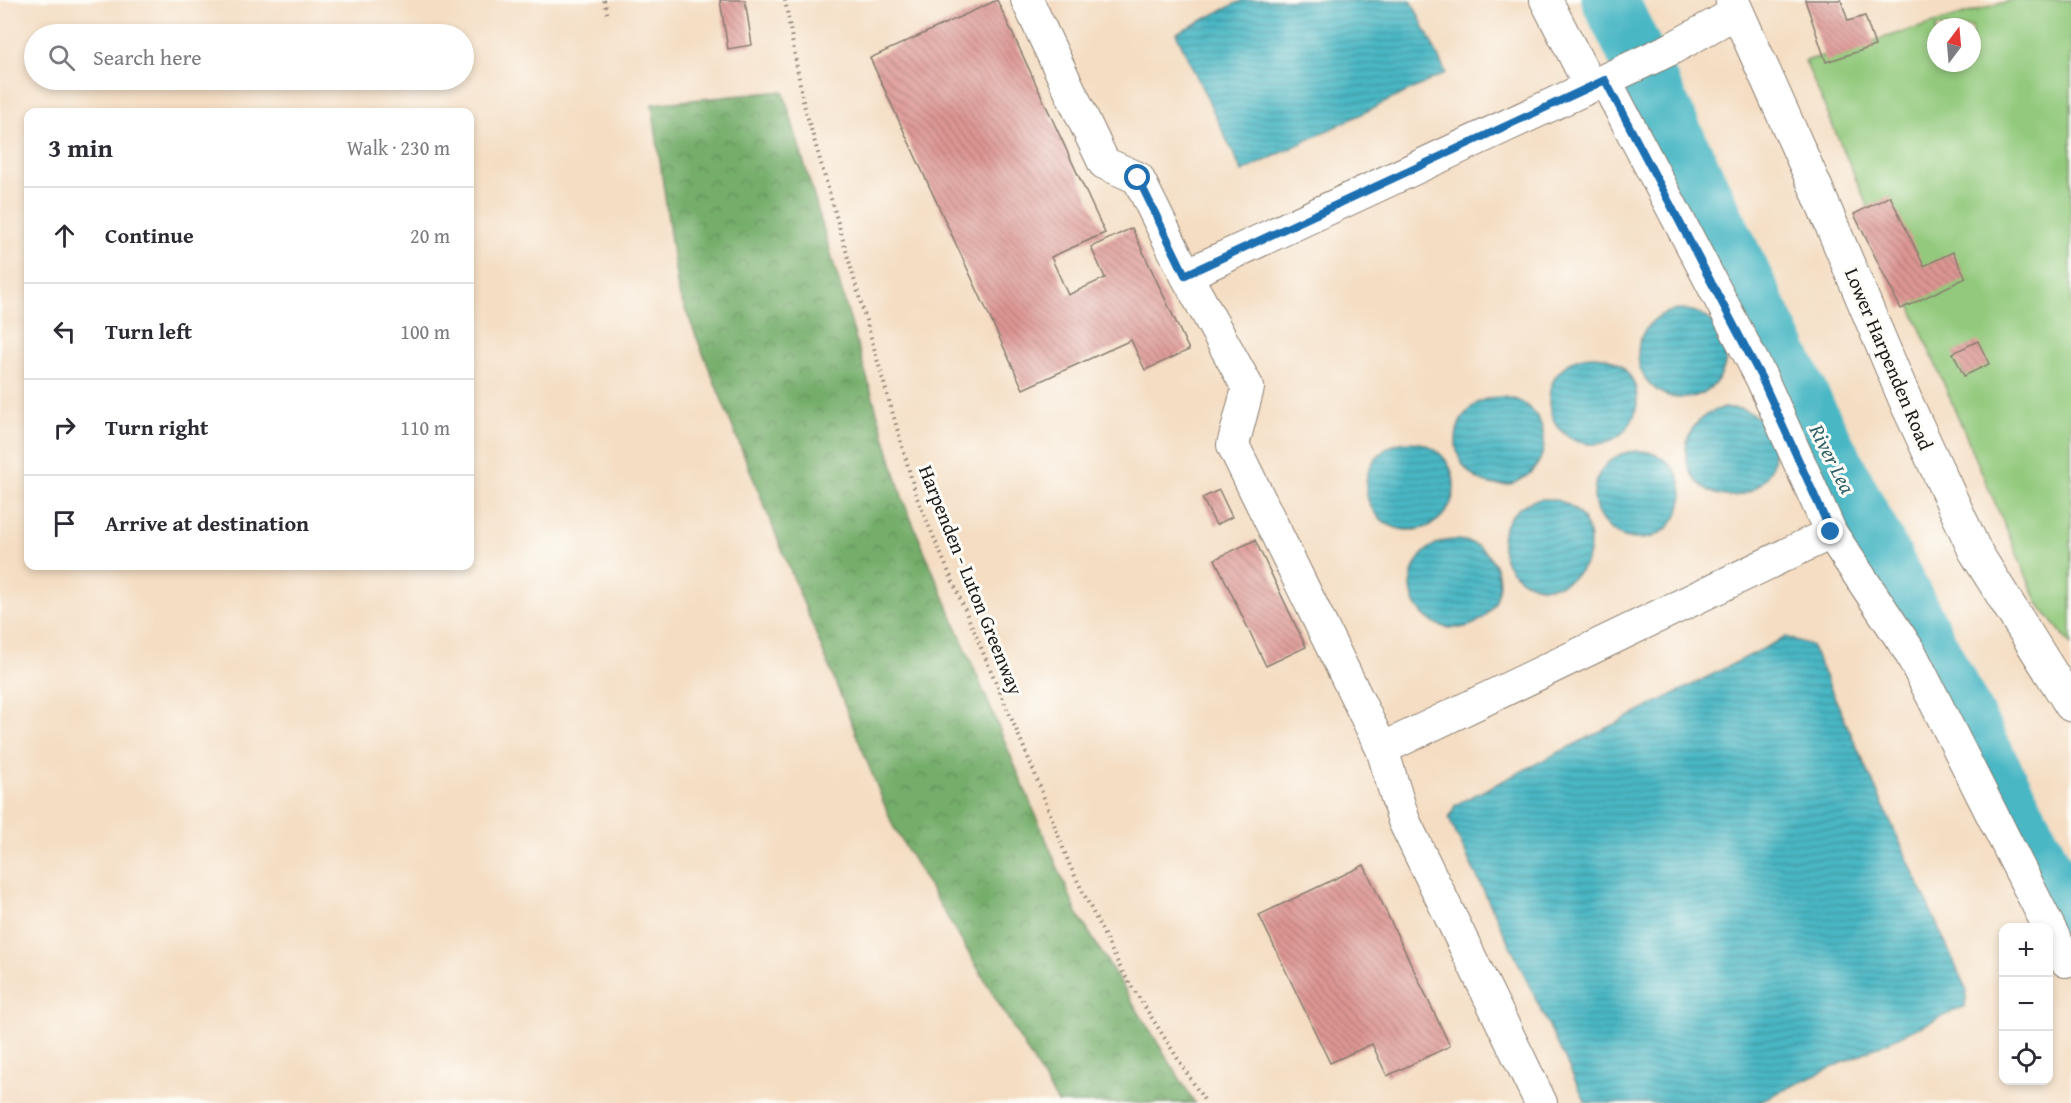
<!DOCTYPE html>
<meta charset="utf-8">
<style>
:root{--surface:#fff;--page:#f7f7f7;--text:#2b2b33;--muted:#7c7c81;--line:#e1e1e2}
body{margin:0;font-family:"Gentium Book Plus",serif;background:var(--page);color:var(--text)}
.controls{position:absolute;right:18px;bottom:18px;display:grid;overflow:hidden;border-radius:12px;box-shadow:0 3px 9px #0003}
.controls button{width:54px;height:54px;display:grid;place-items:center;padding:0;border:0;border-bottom:2px solid var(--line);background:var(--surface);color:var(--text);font:30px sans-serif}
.compass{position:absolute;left:1927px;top:18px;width:54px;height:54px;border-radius:50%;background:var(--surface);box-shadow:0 3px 9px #0003;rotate:16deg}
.stop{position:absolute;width:18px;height:18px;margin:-14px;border:4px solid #1f6fb2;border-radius:50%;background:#fff}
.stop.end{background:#1f6fb2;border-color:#fff;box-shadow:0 2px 6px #0008}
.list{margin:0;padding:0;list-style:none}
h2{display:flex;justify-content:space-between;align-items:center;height:78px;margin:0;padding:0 24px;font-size:26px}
h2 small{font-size:20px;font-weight:400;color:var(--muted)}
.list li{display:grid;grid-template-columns:39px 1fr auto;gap:18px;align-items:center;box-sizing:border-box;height:96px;padding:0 24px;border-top:2px solid var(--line)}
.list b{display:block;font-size:22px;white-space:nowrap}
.list em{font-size:20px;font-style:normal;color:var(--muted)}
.icon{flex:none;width:33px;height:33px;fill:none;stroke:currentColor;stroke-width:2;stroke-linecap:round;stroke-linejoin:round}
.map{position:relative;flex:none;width:2071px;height:1103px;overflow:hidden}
.search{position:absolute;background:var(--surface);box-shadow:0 3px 9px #0003;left:24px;top:24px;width:450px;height:66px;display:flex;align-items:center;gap:15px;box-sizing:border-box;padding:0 21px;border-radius:33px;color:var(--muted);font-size:22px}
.panel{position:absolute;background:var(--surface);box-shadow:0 3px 9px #0003;left:24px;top:108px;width:450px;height:462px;border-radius:12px}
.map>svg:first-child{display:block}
</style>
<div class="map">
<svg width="2071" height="1103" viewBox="0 0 2071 1103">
<defs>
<pattern id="forest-crowns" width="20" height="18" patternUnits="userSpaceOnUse" patternTransform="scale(1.5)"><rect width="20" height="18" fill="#75ad6b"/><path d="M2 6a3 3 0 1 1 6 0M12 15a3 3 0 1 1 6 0" fill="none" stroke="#5f8c57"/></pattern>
<pattern id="water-rules" width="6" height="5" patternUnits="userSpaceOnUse" patternTransform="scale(1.5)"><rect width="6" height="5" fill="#4ab7c4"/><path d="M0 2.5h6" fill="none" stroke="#3d949e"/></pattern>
<pattern id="building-back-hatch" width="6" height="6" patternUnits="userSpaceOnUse" patternTransform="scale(1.5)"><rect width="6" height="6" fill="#dd9693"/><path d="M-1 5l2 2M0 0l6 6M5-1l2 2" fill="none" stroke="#b27a77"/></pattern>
</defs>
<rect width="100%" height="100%" fill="#fdfcf7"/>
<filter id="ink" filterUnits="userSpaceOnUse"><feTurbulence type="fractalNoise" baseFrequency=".0167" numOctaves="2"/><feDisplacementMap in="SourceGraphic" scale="12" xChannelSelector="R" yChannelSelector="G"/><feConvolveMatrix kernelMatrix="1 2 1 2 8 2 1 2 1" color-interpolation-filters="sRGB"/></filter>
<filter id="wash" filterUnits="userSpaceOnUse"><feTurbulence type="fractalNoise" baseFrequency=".008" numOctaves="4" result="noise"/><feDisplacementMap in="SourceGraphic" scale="24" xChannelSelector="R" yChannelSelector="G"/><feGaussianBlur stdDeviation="1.35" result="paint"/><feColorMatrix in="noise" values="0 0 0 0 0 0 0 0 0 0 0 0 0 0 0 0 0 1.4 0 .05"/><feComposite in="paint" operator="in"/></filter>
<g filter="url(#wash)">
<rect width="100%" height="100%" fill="#f4ddc2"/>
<path fill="#92c97b" stroke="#57724c" stroke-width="1.5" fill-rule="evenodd" d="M2012 0H2071V645L2038 603 1805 61ZM1936 27H1972V63H1936Z"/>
<path fill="url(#forest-crowns)" stroke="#486444" stroke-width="1.5" d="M783 91 903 500 1077 913 1195 1103H1058L893 826 678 291 652 104Z"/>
<path fill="url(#water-rules)" stroke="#336a70" stroke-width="1.5" d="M1243 0H1411L1446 73 1242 172 1176 33Z
M1638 354a44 44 0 1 1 88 0a44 44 0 1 1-88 0Z
M1549 400a44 44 0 1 1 88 0a44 44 0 1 1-88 0Z
M1456 441a44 44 0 1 1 88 0a44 44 0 1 1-88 0Z
M1686 452a44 44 0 1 1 88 0a44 44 0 1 1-88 0Z
M1366 486a44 44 0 1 1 88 0a44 44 0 1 1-88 0Z
M1594 495a44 44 0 1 1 88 0a44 44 0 1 1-88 0Z
M1502 543a44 44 0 1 1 88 0a44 44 0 1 1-88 0Z
M1411 584a44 44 0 1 1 88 0a44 44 0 1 1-88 0Z
M1786 637 1811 645 1967 991 1965 1006 1756 1103H1586L1449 819 1455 805Z"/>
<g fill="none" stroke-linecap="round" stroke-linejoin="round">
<path stroke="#4ab7c4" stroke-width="57" d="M1610 0 1810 416 2056 891 2071 910"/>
</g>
<g id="blocks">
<path fill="url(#building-back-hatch)" d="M720 0H745L752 45 728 49Z
M997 0 1105 233 1051 257 1068 295 1105 278 1091 247 1132 228 1189 350 1145 370 1131 340 1023 389 870 58Z
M1805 0H1841L1848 21 1865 16 1875 46 1826 62Z
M1890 196 1924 266 1953 252 1966 278 1901 309 1854 214Z
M1978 341 1989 364 1964 376 1953 353Z
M1219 490 1232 517 1216 525 1202 498Z
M1255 540 1306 647 1266 666 1215 559Z
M1364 865 1450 1046 1387 1076 1372 1044 1330 1063 1259 915Z"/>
</g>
</g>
<g filter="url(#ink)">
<use href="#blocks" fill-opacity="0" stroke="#887c6f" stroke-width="1.5"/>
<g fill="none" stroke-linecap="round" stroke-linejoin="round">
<defs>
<path id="minor" d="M1027 0 1104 163 1138 178 1186 275
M1546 0 1590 86
M1831 533 1910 652 2066 961
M1382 749 1233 445 1248 388 1186 275 1671 49 1737 12
M1541 1103 1404 821 1382 749 1831 533 1761 377 1605 80"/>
<path id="major" d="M1732 0 1816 188 1907 404 1975 551 2071 705"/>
</defs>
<use href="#minor" stroke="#887c6f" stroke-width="34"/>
<use href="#major" stroke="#887c6f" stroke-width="35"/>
<path stroke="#887c6f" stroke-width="4" stroke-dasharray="1.5 4.5" stroke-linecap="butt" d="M604 0 608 16
M785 0 803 101 917 498 1033 769 1070 866 1122 971 1206 1103"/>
<use href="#minor" stroke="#fff" stroke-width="32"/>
<use href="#major" stroke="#fff" stroke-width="33"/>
</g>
</g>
<g fill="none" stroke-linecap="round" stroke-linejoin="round" filter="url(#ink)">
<path stroke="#1f6fb2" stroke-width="8" d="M1138 178 1185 275 1605 80 1761 377 1831 532"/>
</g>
<g text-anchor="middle" stroke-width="6" stroke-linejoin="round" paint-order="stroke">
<g font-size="20" fill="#1c1c1c" stroke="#fdfcf7">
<text transform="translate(1889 359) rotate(67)" y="7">Lower Harpenden Road</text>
<text transform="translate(971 580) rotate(68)" y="7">Harpenden - Luton Greenway</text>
</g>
<g font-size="21" font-style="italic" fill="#316268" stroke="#fdfcf7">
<text transform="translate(1832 459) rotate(63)" y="7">River Lea</text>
</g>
</g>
</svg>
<div class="controls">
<button>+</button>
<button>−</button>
<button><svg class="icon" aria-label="locate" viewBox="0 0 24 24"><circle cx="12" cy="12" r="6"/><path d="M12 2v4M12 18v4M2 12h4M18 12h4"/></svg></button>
</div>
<svg class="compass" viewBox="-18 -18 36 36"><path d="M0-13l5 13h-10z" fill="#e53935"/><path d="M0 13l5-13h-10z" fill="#7c7c81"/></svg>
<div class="stop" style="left:1138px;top:178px"></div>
<div class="stop end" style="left:1831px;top:532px"></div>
<div class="search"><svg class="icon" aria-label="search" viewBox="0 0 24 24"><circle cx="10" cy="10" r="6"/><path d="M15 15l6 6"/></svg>Search here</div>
<section class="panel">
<h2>3 min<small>Walk · 230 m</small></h2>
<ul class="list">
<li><svg class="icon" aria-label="ahead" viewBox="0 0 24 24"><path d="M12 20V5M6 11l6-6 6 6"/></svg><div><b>Continue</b></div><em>20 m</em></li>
<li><svg class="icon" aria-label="left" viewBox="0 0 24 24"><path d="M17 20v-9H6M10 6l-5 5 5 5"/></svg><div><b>Turn left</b></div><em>100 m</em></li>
<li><svg class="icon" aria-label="right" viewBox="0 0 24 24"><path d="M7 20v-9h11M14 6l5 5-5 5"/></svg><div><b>Turn right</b></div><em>110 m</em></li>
<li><svg class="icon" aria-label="arrive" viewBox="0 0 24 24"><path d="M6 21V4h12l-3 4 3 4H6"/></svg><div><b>Arrive at destination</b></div></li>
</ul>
</section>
</div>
